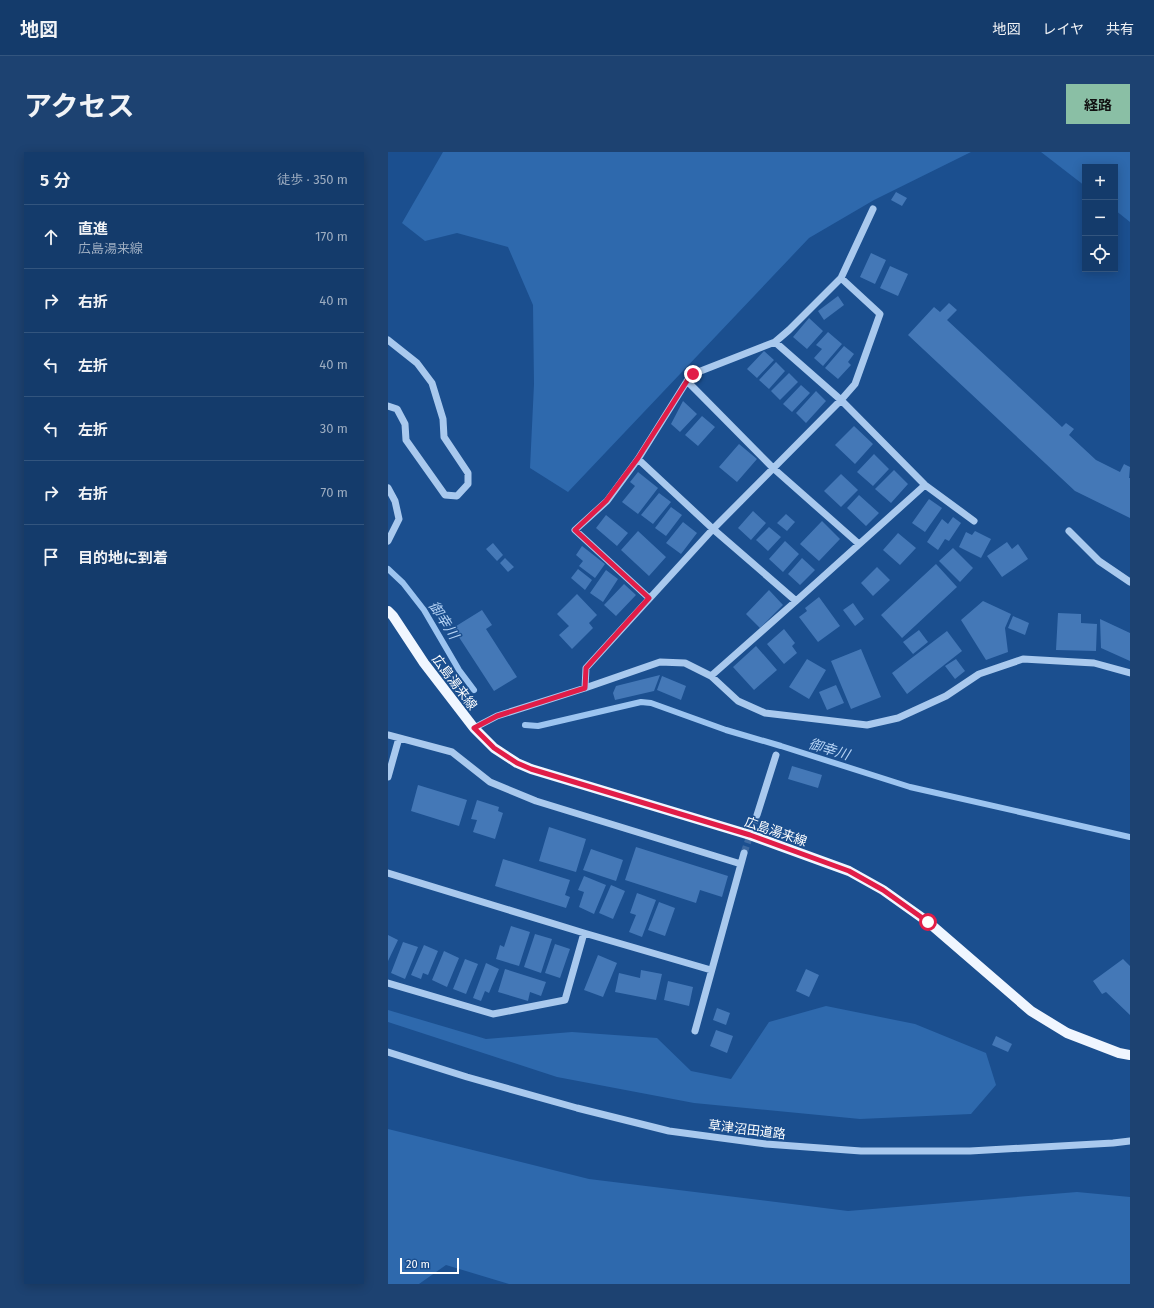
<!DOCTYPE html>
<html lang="ja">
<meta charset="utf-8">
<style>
:root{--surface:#143b6b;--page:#1d4271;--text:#f1f3f6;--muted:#9dadc1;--line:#33557e;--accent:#8abfa5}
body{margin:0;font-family:"Fira Sans","Noto Sans JP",sans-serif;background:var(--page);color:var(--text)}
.controls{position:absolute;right:12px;top:12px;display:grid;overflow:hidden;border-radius:0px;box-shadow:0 2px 10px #0003}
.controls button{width:36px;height:36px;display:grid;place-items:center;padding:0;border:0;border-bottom:1px solid var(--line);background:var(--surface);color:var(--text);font:20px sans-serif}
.scale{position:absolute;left:12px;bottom:10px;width:59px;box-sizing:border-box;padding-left:4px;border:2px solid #fff;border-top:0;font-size:11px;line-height:14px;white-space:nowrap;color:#fff;-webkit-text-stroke:3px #1b4f8f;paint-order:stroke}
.stop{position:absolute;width:12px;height:12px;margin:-9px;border:3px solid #e11d48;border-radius:50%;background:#fff}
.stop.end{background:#e11d48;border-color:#fff;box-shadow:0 1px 4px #0008}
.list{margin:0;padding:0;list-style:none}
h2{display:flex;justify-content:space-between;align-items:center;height:52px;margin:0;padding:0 16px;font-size:17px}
h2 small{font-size:13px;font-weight:400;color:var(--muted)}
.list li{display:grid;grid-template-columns:26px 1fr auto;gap:12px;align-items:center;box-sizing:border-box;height:64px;padding:0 16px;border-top:1px solid var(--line)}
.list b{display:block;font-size:15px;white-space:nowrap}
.list p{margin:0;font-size:13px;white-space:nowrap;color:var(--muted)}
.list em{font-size:13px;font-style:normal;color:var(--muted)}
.icon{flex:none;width:22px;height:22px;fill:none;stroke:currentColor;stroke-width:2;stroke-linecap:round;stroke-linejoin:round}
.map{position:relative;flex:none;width:742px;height:1132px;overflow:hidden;border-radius:0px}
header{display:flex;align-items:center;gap:24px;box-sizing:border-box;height:56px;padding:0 20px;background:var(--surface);border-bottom:1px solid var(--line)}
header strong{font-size:19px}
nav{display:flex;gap:22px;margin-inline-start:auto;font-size:14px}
.intro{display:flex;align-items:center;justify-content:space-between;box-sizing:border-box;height:96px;padding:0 24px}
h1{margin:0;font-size:28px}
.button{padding:10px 18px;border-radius:0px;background:var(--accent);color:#111;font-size:14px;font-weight:700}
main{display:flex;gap:24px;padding:0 24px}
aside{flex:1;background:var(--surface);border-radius:0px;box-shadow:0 2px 10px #0003}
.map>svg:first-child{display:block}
</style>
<header>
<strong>地図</strong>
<nav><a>地図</a><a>レイヤ</a><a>共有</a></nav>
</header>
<div class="intro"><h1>アクセス</h1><a class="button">経路</a></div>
<main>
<aside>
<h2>5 分<small>徒歩 · 350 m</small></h2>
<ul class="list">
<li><svg class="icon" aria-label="ahead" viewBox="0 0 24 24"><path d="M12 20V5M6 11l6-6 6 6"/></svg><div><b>直進</b><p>広島湯来線</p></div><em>170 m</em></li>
<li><svg class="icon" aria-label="right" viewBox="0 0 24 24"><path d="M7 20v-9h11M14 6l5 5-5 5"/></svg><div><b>右折</b></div><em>40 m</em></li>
<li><svg class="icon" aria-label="left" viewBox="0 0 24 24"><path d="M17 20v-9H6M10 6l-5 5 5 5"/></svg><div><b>左折</b></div><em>40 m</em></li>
<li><svg class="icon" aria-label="left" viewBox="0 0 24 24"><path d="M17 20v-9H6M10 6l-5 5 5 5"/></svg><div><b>左折</b></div><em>30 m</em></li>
<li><svg class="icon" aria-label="right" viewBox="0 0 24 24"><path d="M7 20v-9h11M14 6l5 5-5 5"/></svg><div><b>右折</b></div><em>70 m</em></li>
<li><svg class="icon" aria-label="arrive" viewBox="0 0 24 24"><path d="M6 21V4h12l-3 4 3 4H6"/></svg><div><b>目的地に到着</b></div></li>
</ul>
</aside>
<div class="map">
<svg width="742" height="1132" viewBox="0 0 742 1132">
<rect width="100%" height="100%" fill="#1b4f8f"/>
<path fill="#2e69ad" d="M55 0H583L486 48 421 86 180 340 142 316 146 232 145 153 120 95 69 81 37 89 14 71Z
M653 0H742V70L727 58V15H697V34Z
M438 854 527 872 598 901 608 933 583 962 472 967 306 951 169 925 0 870V858L98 887 184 880 269 886 303 919 343 927 381 870Z
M0 977 201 1027 460 1059 689 1040 742 1045V1132H121L58 1113 31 1132H0Z"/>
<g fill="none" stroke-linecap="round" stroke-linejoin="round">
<path stroke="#9cc4f0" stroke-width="6" d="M0 417 15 431 36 458 71 518 86 538
M137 573 150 574 253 550 263 551 338 578 393 594 522 635 742 685"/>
</g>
<path fill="#4478b7" d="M508 40 519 46 514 54 503 48Z
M483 101 498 108 487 132 472 125Z
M502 114 520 122 510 144 492 136Z
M450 144 456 153 436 168 430 159Z
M561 151 569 158 559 168 674 275 678 271 686 277 681 283 708 308 732 320 736 312 742 315 741 326H742V366L687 339 520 183 546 155 552 160Z
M421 166 435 179 419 197 405 185Z
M440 180 454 192 435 214 426 206 434 197 428 193Z
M456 194 466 202 460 210 463 213 450 227 437 216Z
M376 199 386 208 369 226 359 217Z
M388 210 397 219 381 237 371 228Z
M401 221 410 230 392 248 383 239Z
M413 233 422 241 404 260 395 252Z
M428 239 438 249 418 271 408 261Z
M295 249 309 262 292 280 283 272Z
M314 264 327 275 310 294 297 283Z
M466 274 485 292 467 312 447 293Z
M351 292 369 307 349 330 331 315Z
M486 302 501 317 485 334 469 320Z
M506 318 520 332 503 351 487 337Z
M250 320 270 336 250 362 234 350 247 334 242 330Z
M453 322 470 338 453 355 436 339Z
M271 341 283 350 265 372 253 363Z
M471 343 491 361 478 374 459 356Z
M541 347 554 356 537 380 524 371Z
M283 355 294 363 278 384 267 376Z
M365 359 378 371 363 388 350 376Z
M398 362 407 370 399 379 389 371Z
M218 363 240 381 229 394 208 376Z
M565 365 573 371 561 389 557 387 550 398 539 390 554 367 560 372Z
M434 369 452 387 431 409 412 392Z
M295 370 309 381 293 402 278 391Z
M381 375 393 385 380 399 368 388Z
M250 379 278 405 261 424 233 398Z
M587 379 603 387 593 406 571 395 578 380 584 383Z
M510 381 528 396 512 413 495 398Z
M397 389 411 402 395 420 381 407Z
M619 390 624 397 630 392 640 407 614 425 599 404Z
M105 391 115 403 109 409 98 397Z
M194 394 217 412 207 426 191 414 195 409 188 403Z
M565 396 585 416 572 430 551 409Z
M117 406 126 415 120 420 112 411Z
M414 406 427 418 412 433 400 422Z
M548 412 569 435 514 486 493 463Z
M489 415 502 428 485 444 473 431Z
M190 417 204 428 197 438 183 426Z
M218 418 230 427 215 450 202 441Z
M236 432 248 443 228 464 216 453Z
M381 438 395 453 372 476 358 462Z
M189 442 209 463 201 471 205 476 184 497 171 483 181 474 169 462Z
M431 445 452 474 430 490 411 465 419 459 417 456Z
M595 449 623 462 617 476 620 500 598 508 573 468Z
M465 451 476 467 467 474 455 458Z
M94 458 104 473 98 477 129 525 106 539 65 476Z
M670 461 693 462V471L709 472 708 499 668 498Z
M625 464 641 471 637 483 620 476Z
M712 467 742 481V509L713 496Z
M396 477 407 491 404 494 409 501 396 512 379 492Z
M531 478 540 490 525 502 515 490Z
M559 479 574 499 519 542 504 521Z
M368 494 389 518 366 538 345 515Z
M473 497 493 545 463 557 443 509Z
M419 507 438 518 421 547 401 535Z
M568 507 577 519 567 527 557 514Z
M272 523 266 539 227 548 225 541 228 534Z
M274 524 298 534 293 548 269 538Z
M448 533 456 551 439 558 431 540Z
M404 614 434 623 430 636 400 627Z
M30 633 79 648 71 674 23 659Z
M89 648 111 655 110 659 115 661 107 687 85 680 89 668 83 667Z
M161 675 198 687 188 720 151 709Z
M248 695 340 724 334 745 312 738 308 751 237 728Z
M203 697 235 708 228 729 195 718Z
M115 707 182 728 177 743 182 745 178 756 107 734Z
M196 724 218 733 206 762 191 755 196 740 190 738Z
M223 733 237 739 225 767 211 761Z
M249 741 268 748 254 785 241 780 248 763 242 761Z
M271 750 287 756 277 784 260 778Z
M123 774 142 780 131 814 108 807 112 793 116 795Z
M147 782 164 787 153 821 136 815Z
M0 783 10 788 0 809Z
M15 790 30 795 17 827 3 821Z
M167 792 182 797 172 826 157 821Z
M36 793 50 799 40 823 35 821 33 827 23 823Z
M56 799 71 806 59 835 44 828Z
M210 803 229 811 215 845 196 838Z
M77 807 90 812 78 842 65 837Z
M735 807 742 814V863L718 840 714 842 705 829Z
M98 811 111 817 101 841 97 839 93 849 85 846Z
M117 817 158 830 153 844 142 840 140 849 110 840Z
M418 817 431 823 421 845 408 839Z
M253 818 274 822 268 848 227 840 231 821 252 826Z
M280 829 305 835 301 854 276 848Z
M329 856 342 861 338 873 325 868Z
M328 878 345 884 339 901 322 894Z
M608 884 624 892 620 900 604 893Z"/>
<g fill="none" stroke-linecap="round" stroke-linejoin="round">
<path stroke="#3d69a0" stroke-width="7" stroke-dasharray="7 3.5" stroke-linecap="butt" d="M356 701 369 663"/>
<path stroke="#a9c9ee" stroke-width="7" d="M0 188 29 211 44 231 55 267 56 285 80 321V332L69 344 57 343 18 288 17 272 9 257 0 254
M387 190 453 248 537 333 586 369
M299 229 385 316 471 392
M250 307 325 377 408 449
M0 336 7 349 11 367 0 389
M681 379 711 409 742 430
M261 446 187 378 219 349 250 307 299 229 305 222 387 190 401 178 453 126 485 57
M323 524 408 449 537 333
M197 536 198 516 325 377 453 248 467 232 492 162 453 126
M86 576 109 564 197 536 272 510 297 511 323 524 350 549 377 561 479 573 510 566 558 544 591 522 635 507 706 511 742 521
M0 583 64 600 102 630 148 649 353 712 307 879
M0 625 11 586
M369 663 388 603
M353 712 356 701
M0 721 196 781 323 818
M0 831 105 862 177 848 196 781
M0 900 79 925 189 956 281 979 378 992 473 999H582L725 991 742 989"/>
<path stroke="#f0f6ff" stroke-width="10" d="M0 459 5 464 36 511 86 576 106 596 129 611 143 617 362 683 461 719 495 738 540 770 643 859 679 881 731 901 742 903"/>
</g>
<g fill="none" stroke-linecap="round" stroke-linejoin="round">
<path stroke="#e11d48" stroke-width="5" d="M305 222 299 229 250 306 218 349 187 378 261 446 198 516 197 536 109 564 86 576 106 596 129 611 143 617 362 683 461 719 495 738 540 770"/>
</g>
<g text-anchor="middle" stroke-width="3" stroke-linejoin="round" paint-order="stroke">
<g font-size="13" fill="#fff" stroke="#1b4f8f">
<text transform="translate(67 530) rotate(53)" y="5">広島湯来線</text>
<text transform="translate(388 679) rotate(19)" y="5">広島湯来線</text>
<text transform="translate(359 977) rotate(7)" y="5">草津沼田道路</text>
</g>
<g font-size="14" font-style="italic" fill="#b5d3f5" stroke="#1b4f8f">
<text transform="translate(56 468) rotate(57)" y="5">御幸川</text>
<text transform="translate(441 597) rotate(17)" y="5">御幸川</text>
</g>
</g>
</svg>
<div class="controls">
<button>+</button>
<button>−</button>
<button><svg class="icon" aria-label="locate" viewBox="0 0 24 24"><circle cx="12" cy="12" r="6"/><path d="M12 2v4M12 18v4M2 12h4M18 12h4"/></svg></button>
</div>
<div class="scale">20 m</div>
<div class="stop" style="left:540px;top:770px"></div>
<div class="stop end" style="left:305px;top:222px"></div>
</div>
</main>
